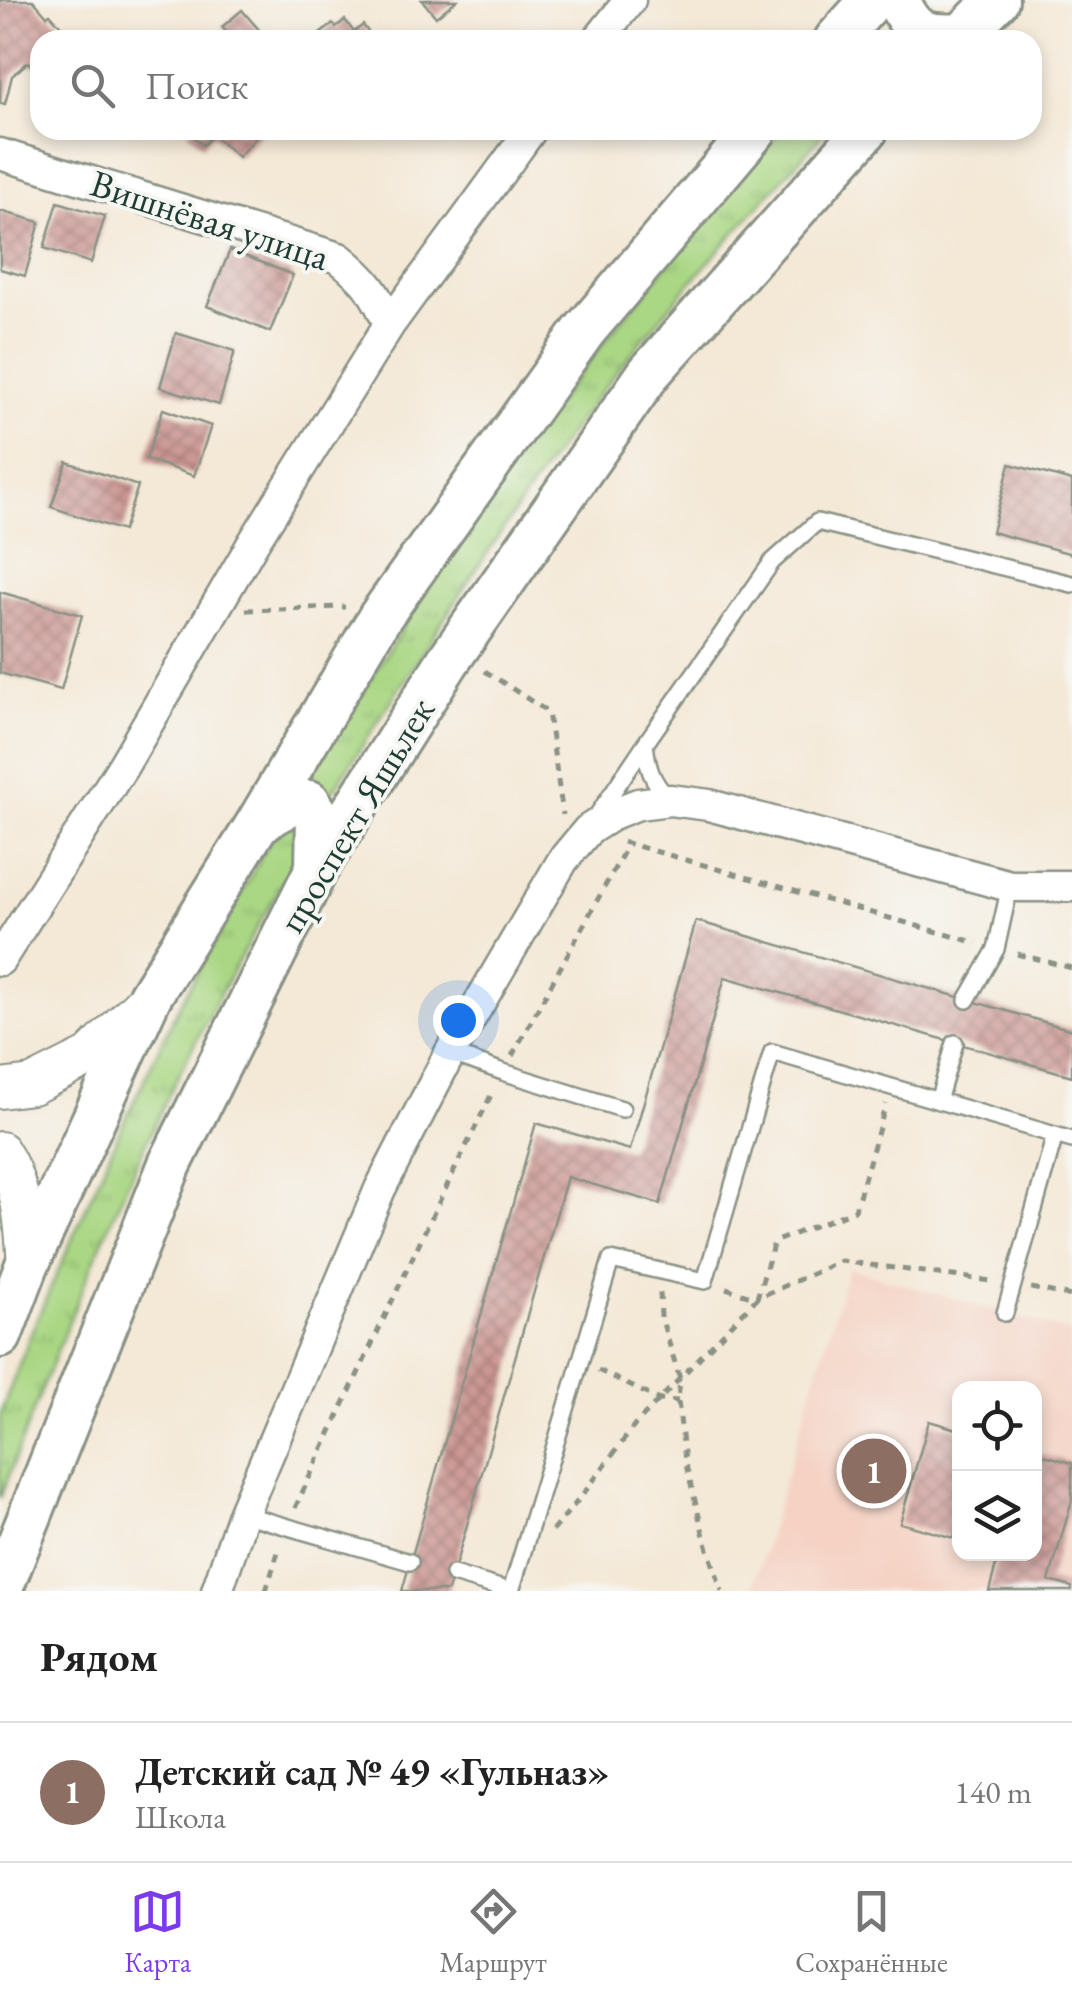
<!DOCTYPE html>
<html lang="ru">
<meta charset="utf-8">
<style>
:root{--surface:#fff;--page:#f6f6f6;--text:#222;--muted:#767676;--line:#e0e0e0;--accent:#7c3aed}
body{margin:0;font-family:"EB Garamond",serif;background:var(--page);color:var(--text)}
.controls{position:absolute;right:30px;bottom:30px;display:grid;overflow:hidden;border-radius:20px;box-shadow:0 5px 15px #0003}
.controls button{width:90px;height:90px;display:grid;place-items:center;padding:0;border:0;border-bottom:2px solid var(--line);background:var(--surface);color:var(--text);font:50px sans-serif}
.you{position:absolute;left:458px;top:1020px;width:35px;height:35px;margin:-25px;border:8px solid #fff;border-radius:50%;background:#1a73e8;box-shadow:0 0 0 15px #1a73e833}
.badge{display:grid;place-items:center;width:65px;height:65px;border-radius:50%;background:var(--accent);color:#fff;font-size:32px;font-weight:700}
.pin{position:absolute;translate:-50% -50%;border:5px solid #fff;box-shadow:0 2px 10px #0006}
.list{margin:0;padding:0;list-style:none}
h2{display:flex;justify-content:space-between;align-items:center;height:130px;margin:0;padding:0 40px;font-size:42px}
h2 small{font-size:32px;font-weight:400;color:var(--muted)}
.list li{display:grid;grid-template-columns:65px 1fr auto;gap:30px;align-items:center;box-sizing:border-box;height:140px;padding:0 40px;border-top:2px solid var(--line)}
.list b{display:block;font-size:38px;white-space:nowrap}
.list p{margin:0;font-size:32px;white-space:nowrap;color:var(--muted)}
.list em{font-size:32px;font-style:normal;color:var(--muted)}
.icon{flex:none;width:55px;height:55px;fill:none;stroke:currentColor;stroke-width:2;stroke-linecap:round;stroke-linejoin:round}
.map{position:relative;flex:none;width:1072px;height:1591px;overflow:hidden}
.search{position:absolute;background:var(--surface);box-shadow:0 5px 15px #0003;left:30px;right:30px;top:30px;height:110px;display:flex;align-items:center;gap:25px;box-sizing:border-box;padding:0 35px;border-radius:30px;color:var(--muted);font-size:38px}
.sheet{height:270px;background:var(--surface)}
nav{display:flex;justify-content:space-around;align-items:center;box-sizing:border-box;height:140px;border-top:2px solid var(--line);background:var(--surface);font-size:28px;color:var(--muted)}
nav a{display:grid;justify-items:center;gap:5px}
nav .on{color:var(--accent)}
.map>svg:first-child{display:block}
</style>
<div class="map">
<svg width="1072" height="1591" viewBox="0 0 1072 1591">
<defs>
<pattern id="grass-tufts" width="24" height="20" patternUnits="userSpaceOnUse" patternTransform="scale(2.5)"><rect width="24" height="20" fill="#aad784"/><path d="M3 7l-1-3M5 7V3M7 7l1-3M15 17l-1-3M17 17v-4M19 17l1-3" fill="none" stroke="#92b973"/></pattern>
<pattern id="building-cross-hatch" width="8" height="8" patternUnits="userSpaceOnUse" patternTransform="scale(2.5)"><rect width="8" height="8" fill="#cc9793"/><path d="M0 0l8 8M0 8l8-8" fill="none" stroke="#a57c79"/></pattern>
</defs>
<rect width="100%" height="100%" fill="#f6f6f2"/>
<filter id="ink" filterUnits="userSpaceOnUse"><feTurbulence type="fractalNoise" baseFrequency=".01" numOctaves="2"/><feDisplacementMap in="SourceGraphic" scale="20" xChannelSelector="R" yChannelSelector="G"/><feConvolveMatrix kernelMatrix="1 2 1 2 8 2 1 2 1" color-interpolation-filters="sRGB"/></filter>
<filter id="wash" filterUnits="userSpaceOnUse"><feTurbulence type="fractalNoise" baseFrequency=".0048" numOctaves="4" result="noise"/><feDisplacementMap in="SourceGraphic" scale="40" xChannelSelector="R" yChannelSelector="G"/><feGaussianBlur stdDeviation="2.25" result="paint"/><feColorMatrix in="noise" values="0 0 0 0 0 0 0 0 0 0 0 0 0 0 0 0 0 1.4 0 .05"/><feComposite in="paint" operator="in"/></filter>
<g filter="url(#wash)">
<rect width="100%" height="100%" fill="#f4e8d6"/>
<path fill="#f5d2c3" fill-rule="evenodd" d="M848 1268 1072 1333V1591H752ZM960 1388H1034V1554H960Z"/>
<path fill="url(#grass-tufts)" stroke="#648a5c" stroke-width="2.5" d="M782 130H827C724 243 617 361 531 488 462 588 398 692 331 794L307 780C373 675 437 568 509 467 594 349 687 239 782 130Z
M288 825 302 830 306 843C273 900 239 957 209 1016 127 1171 62 1334 0 1498V1415L31 1333 116 1139 179 1006 276 830Z"/>
<g id="blocks">
<path fill="url(#building-cross-hatch)" d="M0 0H33L47 16 50 14 69 35 63 40H40V61L33 67 28 62 12 76 5 104 0 103Z
M422 0H457L436 17Z
M242 10 266 38 264 40H233L222 27Z
M345 20 354 32 363 25 374 40H312L333 24 336 27Z
M190 130H263L238 157 213 135 203 145 188 132Z
M58 202 105 216 91 263 44 248Z
M0 211 40 222 25 276 0 269Z
M230 250 293 275 270 332 207 306Z
M176 333 235 351 219 405 160 387Z
M163 409 211 426 194 476 146 459Z
M67 462 138 486 123 531 51 507Z
M1010 464 1072 481V554L992 532Z
M0 592 82 615 61 690 0 673Z
M696 921 1072 1030V1076L725 977 660 1204 567 1177 448 1591H402L536 1123 630 1150Z
M929 1421 960 1430V1518L954 1538 900 1523Z
M1034 1452 1072 1463V1500L1049 1581 1072 1587V1591H989L999 1554H1034Z"/>
</g>
</g>
<g filter="url(#ink)">
<use href="#blocks" fill-opacity="0" stroke="#8a9285" stroke-width="2.5"/>
<g fill="none" stroke-linecap="round" stroke-linejoin="round">
<defs>
<path id="service" d="M668 799C651 779 648 769 645 744L772 562 817 522 1072 584
M598 814 645 744
M967 1000 996 949 1010 886
M450 1053 503 1072 622 1109
M938 1101 955 1043
M1005 1313 1055 1135
M243 1514 410 1562
M453 1574 510 1591
M511 1591 611 1260 705 1281 772 1052 1072 1140"/>
<path id="minor" d="M598 40 630 0
M0 154 339 258C365 279 377 293 389 325
M0 960 123 766 253 543 389 325 531 130
M217 1591 243 1514 380 1189 450 1053 563 860 588 830 615 813 638 804 670 800 709 805 1010 886H1072"/>
<path id="tertiary" d="M0 1089 32 1085 90 1056 141 1005
M0 1151C23 1185 24 1226 27 1265"/>
<path id="secondary" d="M898 0C914 35 925 37 962 35
M836 40 872 0
M957 40 997 0
M258 823 294 801 309 802 318 816 317 868
M0 1336 27 1265 150 996 258 823 380 617 584 331 755 130
M0 1591 170 1164 317 868 448 661 649 373 866 130"/>
</defs>
<use href="#service" stroke="#8a9285" stroke-width="20"/>
<use href="#minor" stroke="#8a9285" stroke-width="35"/>
<use href="#tertiary" stroke="#8a9285" stroke-width="42"/>
<use href="#secondary" stroke="#8a9285" stroke-width="48"/>
<path stroke="#8a9285" stroke-width="5" stroke-dasharray="8 8" stroke-linecap="butt" d="M246 610 345 607
M485 671 548 712 563 815
M623 842 977 943
M1017 954 1072 968
M512 1056 628 844
M726 1288 757 1298 774 1242 855 1210 886 1104
M1031 1288 1072 1296
M660 1293 661 1317 680 1379 678 1401 685 1461 705 1540 722 1591
M598 1370 660 1400 678 1401
M295 1508 423 1235 494 1089
M552 1531 581 1497 635 1425 757 1298 841 1261 991 1281
M266 1591 280 1546"/>
<use href="#service" stroke="#fff" stroke-width="15"/>
<use href="#minor" stroke="#fff" stroke-width="30"/>
<use href="#tertiary" stroke="#fff" stroke-width="38"/>
<use href="#secondary" stroke="#fff" stroke-width="42"/>
</g>
</g>
<g text-anchor="middle" stroke-width="8" stroke-linejoin="round" paint-order="stroke">
<g font-size="38" fill="#1f3d34" stroke="#f6f6f2">
<text transform="translate(210 220) rotate(18)" y="13">Вишнёвая улица</text>
<text transform="translate(356 815) rotate(-59)" y="13">проспект Яшьлек</text>
</g>
</g>
</svg>
<div class="controls">
<button><svg class="icon" aria-label="locate" viewBox="0 0 24 24"><circle cx="12" cy="12" r="6"/><path d="M12 2v4M12 18v4M2 12h4M18 12h4"/></svg></button>
<button><svg class="icon" aria-label="layers" viewBox="0 0 24 24"><path d="M12 4l9 5-9 5-9-5zM3 14l9 5 9-5"/></svg></button>
</div>
<div class="you"></div>
<div class="pin badge" style="left:874px;top:1471px;background:#8d6e63">1</div>
<div class="search"><svg class="icon" aria-label="search" viewBox="0 0 24 24"><circle cx="10" cy="10" r="6"/><path d="M15 15l6 6"/></svg>Поиск</div>
</div>
<section class="sheet">
<h2>Рядом<small></small></h2>
<ul class="list">
<li><span class="badge" style="background:#8d6e63">1</span><div><b>Детский сад № 49 «Гульназ»</b><p>Школа</p></div><em>140 m</em></li>
</ul>
</section>
<nav>
<a class="on"><svg class="icon" aria-label="map" viewBox="0 0 24 24"><path d="M3 6l6-2 6 2 6-2v14l-6 2-6-2-6 2zM9 4v14M15 6v14"/></svg>Карта</a>
<a><svg class="icon" aria-label="directions" viewBox="0 0 24 24"><path d="M12 3l9 9-9 9-9-9zM9 14v-3h6M13 9l2 2-2 2"/></svg>Маршрут</a>
<a><svg class="icon" aria-label="saved" viewBox="0 0 24 24"><path d="M7 4h10v16l-5-4-5 4z"/></svg>Сохранённые</a>
</nav>
